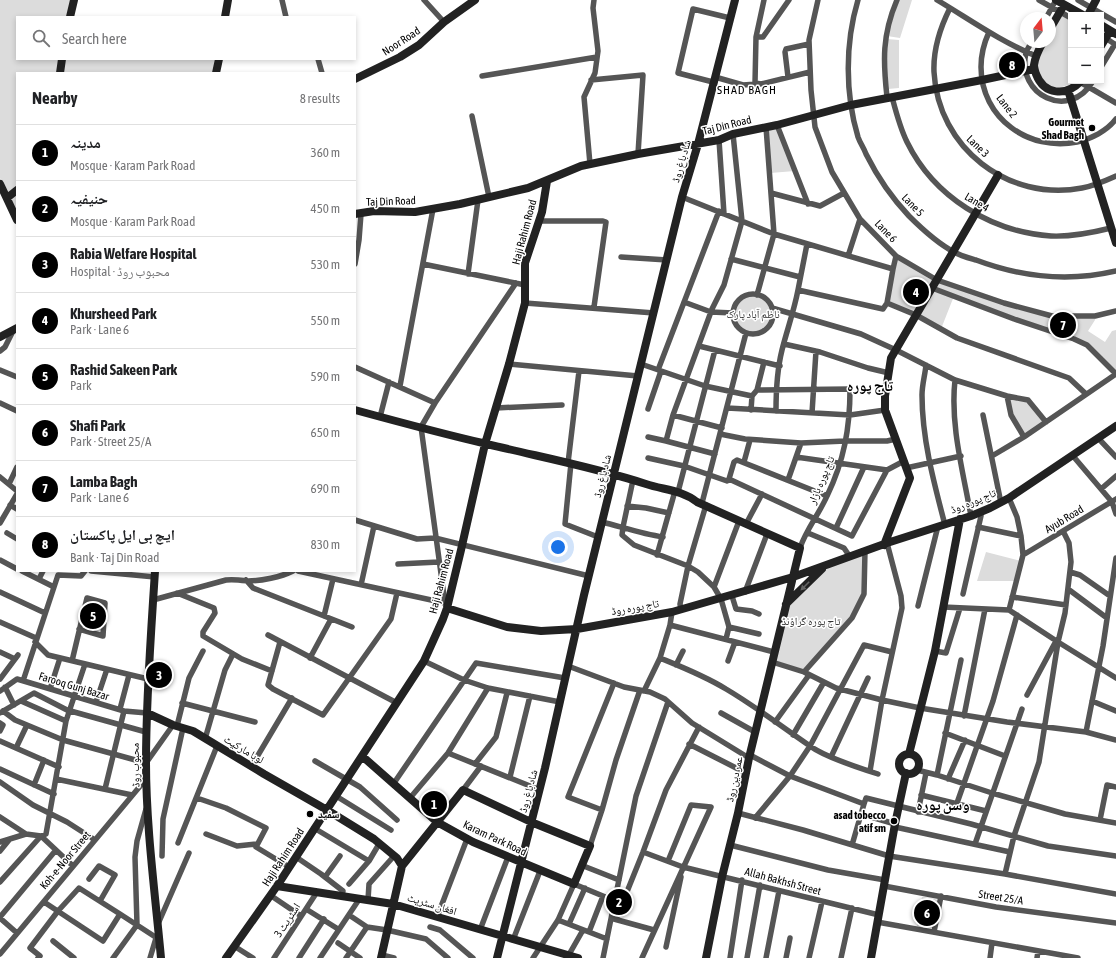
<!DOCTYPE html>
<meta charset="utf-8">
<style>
:root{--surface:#fff;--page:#f6f6f6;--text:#202124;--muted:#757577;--line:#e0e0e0;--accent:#000}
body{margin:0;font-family:"Asap Condensed","Noto Naskh Arabic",sans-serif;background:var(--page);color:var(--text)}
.controls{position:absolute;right:12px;top:12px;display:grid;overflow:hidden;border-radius:0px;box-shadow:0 2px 6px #0003}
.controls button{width:36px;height:36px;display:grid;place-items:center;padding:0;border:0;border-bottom:1px solid var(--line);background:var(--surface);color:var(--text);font:20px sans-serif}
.compass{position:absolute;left:1020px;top:12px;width:36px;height:36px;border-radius:50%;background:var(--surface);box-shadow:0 2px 6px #0003;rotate:16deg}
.you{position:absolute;left:558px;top:547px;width:14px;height:14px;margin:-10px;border:3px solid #fff;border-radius:50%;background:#1a73e8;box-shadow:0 0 0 6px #1a73e833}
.badge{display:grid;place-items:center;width:26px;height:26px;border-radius:50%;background:var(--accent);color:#fff;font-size:13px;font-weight:700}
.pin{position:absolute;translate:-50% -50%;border:2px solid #fff;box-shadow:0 1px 4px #0006}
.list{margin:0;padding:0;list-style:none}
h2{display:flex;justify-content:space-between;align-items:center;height:52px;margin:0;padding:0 16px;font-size:17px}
h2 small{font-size:13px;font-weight:400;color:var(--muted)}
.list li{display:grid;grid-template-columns:26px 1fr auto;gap:12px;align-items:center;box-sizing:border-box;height:56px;padding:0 16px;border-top:1px solid var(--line)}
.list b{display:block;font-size:15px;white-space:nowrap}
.list p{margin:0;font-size:13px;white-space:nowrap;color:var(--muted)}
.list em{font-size:13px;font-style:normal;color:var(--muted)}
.icon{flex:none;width:22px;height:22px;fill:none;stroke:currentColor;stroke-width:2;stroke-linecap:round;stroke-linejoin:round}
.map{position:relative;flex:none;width:1116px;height:958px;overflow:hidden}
.search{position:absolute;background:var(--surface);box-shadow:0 2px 6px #0003;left:16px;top:16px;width:340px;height:44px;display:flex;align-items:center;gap:10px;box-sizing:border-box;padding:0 14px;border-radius:0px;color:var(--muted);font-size:15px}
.panel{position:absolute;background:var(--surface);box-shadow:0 2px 6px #0003;left:16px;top:72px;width:340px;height:500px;border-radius:0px}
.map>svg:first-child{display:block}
</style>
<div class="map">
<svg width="1116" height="958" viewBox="0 0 1116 958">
<rect width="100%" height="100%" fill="#fff"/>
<path fill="#dcdcdc" d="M0 0H74L70 17H17V59H215L213 73H17V212L0 178Z
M899 0H912L900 38 887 36Z
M1062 15 1071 20V81H1077C1066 86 1053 93 1044 82 1040 77 1038 69 1036 63L1046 42H1050V36Z
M887 39 899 40V88L888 89 885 61Z
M777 125 795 171 770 173 766 127Z
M896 256 937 280 1052 316H1095V320L1088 331 1105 342 1112 331 1116 330V374L1087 345 954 296 941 329 887 303Z
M733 314a20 20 0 1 1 40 0a20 20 0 1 1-40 0Z
M1007 396 1025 399 1046 422 1024 437 1011 415Z
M865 551 864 594 852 618 804 672 772 662 787 605 833 564Z
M986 552 1021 561 1016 581H977Z
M87 598 105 603 103 636 79 629Z
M922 897 938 900 933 928 917 926Z"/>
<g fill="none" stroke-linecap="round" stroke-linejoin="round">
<path stroke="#555" stroke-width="5.5" d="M282 0 286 17
M424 0 444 22
M764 0 756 37 755 83 761 84 810 72
M818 0 809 40 811 90 815 127 832 172 860 219 896 256 937 280 1004 303 1052 316H1095L1116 311
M858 0C845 43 845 94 858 137 860 143 864 148 866 154 878 178 890 196 909 216 922 229 937 243 954 252 961 256 969 258 976 260 1021 277 1069 282 1116 271
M937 0C969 19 1001 42 1036 56
M1039 0 1071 18
M1078 0 1116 22
M950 8C940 28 933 49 934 72 938 148 1008 202 1082 188 1094 186 1105 181 1116 176
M1046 18 1056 0
M989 32C984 43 981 55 981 67 981 118 1029 152 1077 142 1091 139 1107 131 1116 119
M1101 35 1116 45
M756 37H763L789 0
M1032 42C1030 45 1027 49 1026 53 1016 94 1069 122 1093 81
M318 59 322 73
M1101 67 1115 44
M482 76 597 57
M715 77 743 85 757 84
M788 77 785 52 786 49 809 44
M591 80 643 75 638 154
M713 82 678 73 693 9 730 18
M1080 82 1116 103
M887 97C883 61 882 35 897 0
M892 97C896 112 900 128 907 142 934 197 991 232 1051 236 1072 237 1091 233 1111 228
M472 116 489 197
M777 125 808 204
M719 140 724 214
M590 164 584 97 595 73 598 51 593 8 594 0
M771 193 820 206 844 193
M682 197 774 234 893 269 896 256
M539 221H603L606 222 594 307
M807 244 798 290 883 309 887 303 916 315 957 338 1069 378 1086 394
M848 256 860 219
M621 257 667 260
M731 259 800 277
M355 264 359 240 361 214
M423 264 525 285
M468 274 478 200
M932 288 1014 319 1074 339 1087 345 1116 374
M733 314a20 20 0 1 1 40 0a20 20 0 1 1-40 0Z
M757 295 774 234 766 127
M684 302 711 312 733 313
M525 303 654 313
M887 303 893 269
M772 308 861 334 896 350 955 380 1007 396 1028 400 1046 422
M784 344 820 352 868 368 889 373
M699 346 780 366
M0 351 5 347 13 331
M509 364 638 376
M641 364 705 386 752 396
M926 365C925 375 922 385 922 395 922 439 934 483 945 525
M355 367 435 403
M0 370 17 377
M658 370 719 211
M955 380C950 425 963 471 971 516
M400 386 433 209
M757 390 850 389C850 428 844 461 827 496 819 514 806 530 800 548
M1007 396 1011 415 1024 437
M0 403 17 411
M496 408 562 405
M727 408 850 415 885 410
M648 409 661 371
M751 410 752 396 757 390 764 362
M776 411C776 391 777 370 782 350 787 330 794 311 798 290
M812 413 816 351
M673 415 722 428
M983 415 1001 503
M380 417 389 382
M720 434 745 439 801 443 845 441H887L896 439
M648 437 666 441
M1099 439 1116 457
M715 454 666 441 673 415 712 309 724 285 742 221 733 134
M992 456 1024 437 1116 374
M1073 456 1112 502 1116 514
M796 457 887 470
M648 458 684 466 727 481 729 479 734 462 737 460 827 496
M744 462 750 440
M568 463 579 371
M571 463 565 524 598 537
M906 468 961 456
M0 477 17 491
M729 479 852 536 887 470 904 461
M633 480 623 527 622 535 634 545 688 566 698 572 714 587 721 599 729 627 726 639
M788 480 801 443
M9 484 17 467
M1101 489 1116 476
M678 492 715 350
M702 503 746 333
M10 505 17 509
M627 506 646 508 669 513
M355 520 417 539 435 538 589 576
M602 522C622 527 642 534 663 537
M0 523 17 494
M746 524 762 494
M978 527 1021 536
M836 528 864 467
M7 533 17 539
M808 533 844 548 850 557
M657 555 675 491
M1023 555 1116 499
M0 560 17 569
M398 564 439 562
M22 571 54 587
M91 571 155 577
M298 571 445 603
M1070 572 1080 575 1110 596
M39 579 43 571
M246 580 253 588 352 627
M361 585 374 526
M714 587 739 521
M1068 589 1107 618
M0 592 45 613
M745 592 767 534
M177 593 214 608 215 613 203 632V636L242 659 272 671
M963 594 981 516 980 512
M732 596 736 609 752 611 759 614
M1012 597 1066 605
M153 600 226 580C233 579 240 580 248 581 261 581 281 577 293 571
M918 606 938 526
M943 607 1009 610 1058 642 1116 678
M447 608 445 603 421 427 435 403 516 283
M681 610 680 604 688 566 706 505
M1009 610 1023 555 1021 536 1017 517 1009 498
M324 616 333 579
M0 622 36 638
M670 625 672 612
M729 627 759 634
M268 635 397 703
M35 642 48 655 148 679
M280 642 268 685 273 689 323 715 391 619 397 593
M935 651 946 653 960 608
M0 652 15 659
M310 658 331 619
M660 658C682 667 705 676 726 689 755 706 782 727 810 746 825 757 859 768 878 774
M72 661 87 598 105 603 103 636 79 629
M424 661 464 680 488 688 560 702
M728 661 735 642
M772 662 804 672 836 688 882 700 920 708 1007 722 1086 732 1116 740
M676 665 683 651
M568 666 624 687 650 692 665 699 692 723 749 758
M804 672 852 618 864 594 865 551
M0 679 18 655
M23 681 58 575 81 576 85 571
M5 687 14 705
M50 689 60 658
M0 691 17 679 124 711 147 713
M644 691 660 658 670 625 774 652
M1027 695 1056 641
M21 701 66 721
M1092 701 1116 711
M96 702 107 669
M182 703 255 722
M120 709 129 675
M3 711 15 720 63 740 146 763 173 725
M0 713 34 693 67 710 146 732
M721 713 755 732
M964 716 985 609
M775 722 809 675
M0 723 3 725 0 731
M177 726 189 678 203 651
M1086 732 1103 646 1116 558
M945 733 1005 756
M793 735 824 682
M205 739 225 670 233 654
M0 741 59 767
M689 744 746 773
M16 748 27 725
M448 753 540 790
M750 755 790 776 864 804 866 798 971 824 1048 846 1116 856
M831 757 868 678
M315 761 360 787 397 820
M475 764 496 737 507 693
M251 767 292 698
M0 769 54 794
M917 770 937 775 992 793 1065 814 1116 823
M870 771 882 700 902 608 901 596 887 543
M937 775 961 660
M510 777 530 696
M56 779 132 795
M948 779 965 740
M0 782 33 805 67 822 95 840
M394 783 476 663 565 678
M34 785 44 760
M105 789 124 711
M463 790 481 766
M921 795 986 811
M336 796 391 830
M197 798 226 808 266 828 256 847 289 867
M410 798 448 753 488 688
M957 803 993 701 1017 615
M602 810 568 797 614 683
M918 812 926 773
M738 813 803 830 889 856 1005 874 1116 894
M861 814 895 824
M0 817 26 834 41 836 73 866
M755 818 790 776 810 746 864 645 892 652
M1100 820 1107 785 1116 787
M895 827 1010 852
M314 828 369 861 379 844
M206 834 237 846 257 844
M0 842 26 834
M178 843 217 746
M975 844 1022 709
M730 845 828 870 885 880
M852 845 864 804
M590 846 602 810 616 760 640 690
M0 851 9 840
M643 852 683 867 879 915
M162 856 163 819 183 728
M296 857 321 874 343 891 342 896
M581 865 619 880
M1005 874 1014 836 1039 762 1058 642 1065 613 1071 562 1069 543 1063 531
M325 877 340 856
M89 879 99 866 115 875 100 901
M0 882 41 836 46 834 66 721 85 664
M349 884 369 861
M884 886 996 907 1116 923
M270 895 301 916
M368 900 369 884 394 856
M44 902 103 941 120 914
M306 909 338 929
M349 915 367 927 387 930 426 939 448 958
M0 917 56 850
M437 917 467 839
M0 918 17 933
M614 919 654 930
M616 919 643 852 666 790 699 727
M558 920 607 939
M877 922 1078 958
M158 924 189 853
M569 924 585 888
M430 927 440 930 473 958
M480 930 508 857
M589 932 603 896
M934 932 941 896
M513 940 540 871
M53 941 74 958
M338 943 360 958
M234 946 253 958
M666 947 681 877
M0 954 146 779
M382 955 394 958
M38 958 40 956 30 948 58 911 79 888 120 914 160 940
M113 958 137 925 135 857 137 841 146 809
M150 958 156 938
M274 958 317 892
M299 958 324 919
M320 958 360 898
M346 958 367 927
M533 958 558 920 574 884 615 901
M567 958 583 930
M603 958 636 796 668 702
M642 958 711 807 691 805 668 861
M730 958 742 880
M747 958 760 885
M766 958 779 891
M786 958 790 938
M809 958 822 902
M841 958 852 908
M990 958 992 943
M1037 958 1038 951"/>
<path stroke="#222" stroke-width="8" d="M1056 0 1083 15
M1088 15 1096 0
M70 17 74 0
M225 17 228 0
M1101 25 1116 34
M1050 29 1064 5
M1043 42C1039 49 1035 57 1034 65 1034 68 1035 71 1036 74 1044 95 1066 97 1081 81
M1101 46 1110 31
M60 73 62 59
M216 73 219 59
M355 79 400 57 419 45 444 22 475 0
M1068 90 1116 243
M0 184 17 220
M7 198 17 190
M355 214 374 211 415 212 460 204 528 188 581 166 638 154 719 140 733 134 777 125 851 105 982 80 1034 69
M0 337 17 328
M355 410C399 422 443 434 487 444 540 457 594 467 646 484 664 490 682 490 697 502L800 548 749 758 738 813 722 877 706 958
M884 545 910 478 885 410V396L891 358 998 175
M155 571C151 634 146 698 146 762 146 826 155 893 161 958
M786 604 822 569
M447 608 507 627 541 631 577 629 672 612 793 577 887 543 971 516 990 508 1009 498 1116 426
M147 713 173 725 193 731 264 774 327 810 374 839 397 858 402 866
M909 754 935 651 960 519
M899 764a10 10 0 1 1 20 0a10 10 0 1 1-20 0Z
M362 756 437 822 473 842 574 884 590 846 531 822 463 790 402 866 381 958
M277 886 393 904 578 958
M226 958 277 886 424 661 443 619 447 608 461 550 485 444 509 364 525 303V263L542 212 547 181
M497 958 545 768 584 595 682 197 698 144 735 0
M871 958 895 824 906 773"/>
</g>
<defs><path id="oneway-solid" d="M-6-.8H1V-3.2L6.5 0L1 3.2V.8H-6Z"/></defs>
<use fill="#646464" href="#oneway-solid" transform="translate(805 586) rotate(135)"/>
<g fill="#000" stroke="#fff" stroke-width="1.5">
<circle cx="1092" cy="128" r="4"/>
<circle cx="310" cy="814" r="4"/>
<circle cx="894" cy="821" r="4"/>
</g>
<g text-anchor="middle" stroke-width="3" stroke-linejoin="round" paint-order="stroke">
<g font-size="11" fill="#000" stroke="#fff">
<text transform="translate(401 41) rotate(-33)" y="4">Noor Road</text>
<text transform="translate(1007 106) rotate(52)" y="4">Lane 2</text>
<text transform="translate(727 125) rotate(-14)" y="4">Taj Din Road</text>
<text transform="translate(978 146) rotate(44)" y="4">Lane 3</text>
<text transform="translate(681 161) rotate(-74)" y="4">شاد باغ روڈ</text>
<text transform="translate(391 201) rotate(-2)" y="4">Taj Din Road</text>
<text transform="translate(977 202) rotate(31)" y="4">Lane 4</text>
<text transform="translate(913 205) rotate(46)" y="4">Lane 5</text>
<text transform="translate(886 231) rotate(46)" y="4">Lane 6</text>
<text transform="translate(524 232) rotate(-75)" y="4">Haji Rahim Road</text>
<text transform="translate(602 476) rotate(-76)" y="4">شاد باغ روڈ</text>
<text transform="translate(821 480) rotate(-67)" y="4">تاج پورہ بازار</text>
<text transform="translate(973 501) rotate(-22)" y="4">تاج پورہ روڈ</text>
<text transform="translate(1064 519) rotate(-31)" y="4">Ayub Road</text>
<text transform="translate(441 581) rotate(-75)" y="4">Haji Rahim Road</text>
<text transform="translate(635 607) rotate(-10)" y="4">تاج پورہ روڈ</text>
<text transform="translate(74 686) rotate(17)" y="4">Farooq Gunj Bazar</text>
<text transform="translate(244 749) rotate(31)" y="4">لوہا مارکیٹ</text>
<text transform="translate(135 765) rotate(-91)" y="4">محبوب روڈ</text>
<text transform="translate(734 779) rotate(-78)" y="4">عمر دین روڈ</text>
<text transform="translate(528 791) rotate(-75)" y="4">شاد باغ روڈ</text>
<text transform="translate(495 838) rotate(25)" y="4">Karam Park Road</text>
<text transform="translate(283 857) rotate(-57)" y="4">Haji Rahim Road</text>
<text transform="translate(65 860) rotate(-50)" y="4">Koh-e-Noor Street</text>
<text transform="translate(783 881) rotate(15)" y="4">Allah Bakhsh Street</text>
<text transform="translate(1001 897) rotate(9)" y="4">Street 25/A</text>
<text transform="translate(432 904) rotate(17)" y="4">افغان سٹریٹ</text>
<text transform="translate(287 920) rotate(-57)" y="4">اسٹریٹ 3</text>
</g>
<g font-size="11" font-weight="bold" fill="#000" stroke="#fff" text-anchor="end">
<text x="1084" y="126">Gourmet<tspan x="1084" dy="13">Shad Bagh</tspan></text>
<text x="318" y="818" text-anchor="start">سفید</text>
<text x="886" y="819">asad tobecco<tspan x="886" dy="13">atif sm</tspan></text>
</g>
<g font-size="11" fill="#333" stroke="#fff">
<text x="753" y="318">ناظم آباد پارک</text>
<text x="811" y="625">تاج پورہ گراؤنڈ</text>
</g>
<g font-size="12" letter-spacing="1" fill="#000" stroke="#fff">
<text x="747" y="94">SHAD BAGH</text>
</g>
<g font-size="15" font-weight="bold" fill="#000" stroke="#fff">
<text x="870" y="391">تاج پورہ</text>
<text x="943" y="810">وسن پورہ</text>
</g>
</g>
</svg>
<div class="controls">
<button>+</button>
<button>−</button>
</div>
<svg class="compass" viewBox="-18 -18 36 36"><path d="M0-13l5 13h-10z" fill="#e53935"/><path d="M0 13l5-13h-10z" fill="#757577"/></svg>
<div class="you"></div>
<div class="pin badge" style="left:434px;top:804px">1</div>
<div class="pin badge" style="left:619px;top:902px">2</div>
<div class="pin badge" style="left:159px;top:675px">3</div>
<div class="pin badge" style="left:916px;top:292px">4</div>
<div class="pin badge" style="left:93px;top:616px">5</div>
<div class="pin badge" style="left:927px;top:913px">6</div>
<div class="pin badge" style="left:1063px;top:325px">7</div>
<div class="pin badge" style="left:1012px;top:65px">8</div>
<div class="search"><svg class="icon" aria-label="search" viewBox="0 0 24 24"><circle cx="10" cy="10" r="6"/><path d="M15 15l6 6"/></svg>Search here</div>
<section class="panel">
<h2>Nearby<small>8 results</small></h2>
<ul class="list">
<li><span class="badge">1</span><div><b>مدینہ</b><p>Mosque · Karam Park Road</p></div><em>360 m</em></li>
<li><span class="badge">2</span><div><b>حنیفیہ</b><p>Mosque · Karam Park Road</p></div><em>450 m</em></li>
<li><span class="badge">3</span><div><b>Rabia Welfare Hospital</b><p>Hospital · محبوب روڈ</p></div><em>530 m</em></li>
<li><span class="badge">4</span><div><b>Khursheed Park</b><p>Park · Lane 6</p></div><em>550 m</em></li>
<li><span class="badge">5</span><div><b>Rashid Sakeen Park</b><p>Park</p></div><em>590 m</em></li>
<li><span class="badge">6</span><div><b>Shafi Park</b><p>Park · Street 25/A</p></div><em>650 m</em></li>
<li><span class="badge">7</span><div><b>Lamba Bagh</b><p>Park · Lane 6</p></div><em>690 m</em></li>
<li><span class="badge">8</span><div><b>ایچ بی ایل پاکستان</b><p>Bank · Taj Din Road</p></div><em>830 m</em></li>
</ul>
</section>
</div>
